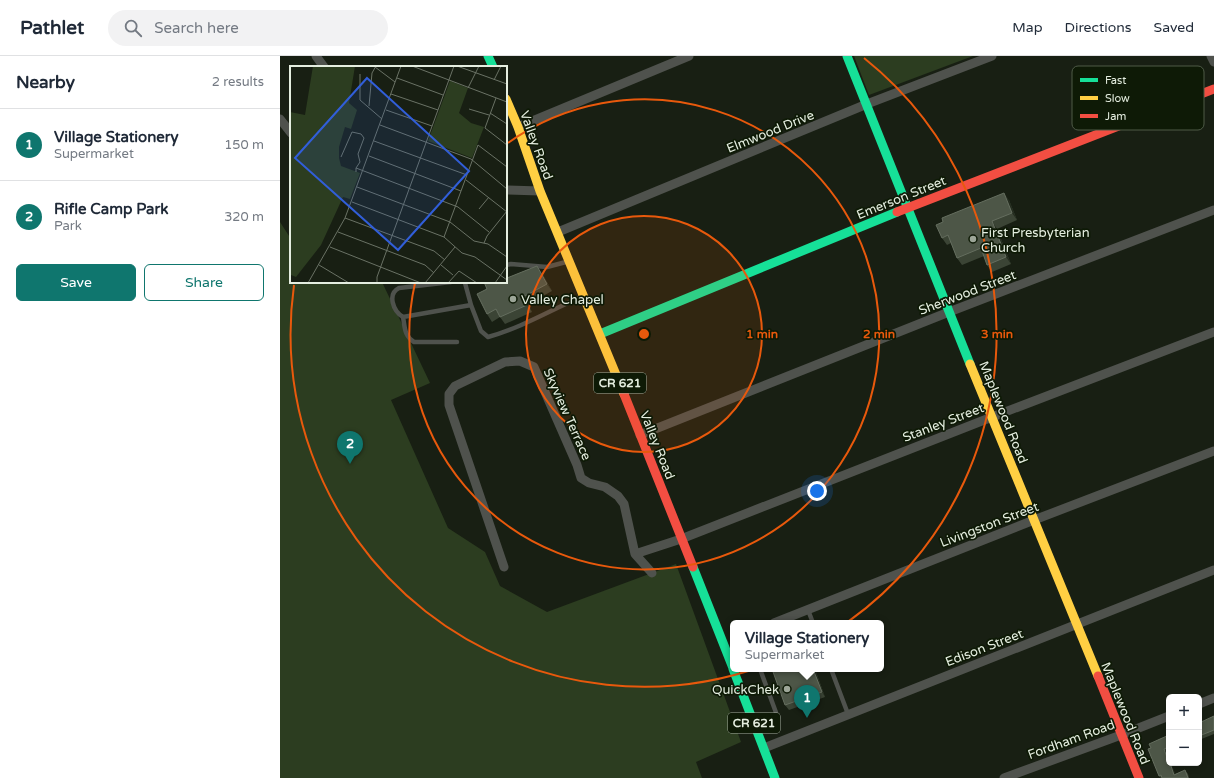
<!DOCTYPE html>
<meta charset="utf-8">
<style>
:root{--surface:#fff;--page:#f2f2f3;--text:#1f2937;--muted:#747a83;--line:#e0e1e3;--accent:#0f766e}
body{margin:0;font-family:"Varela Round",sans-serif;background:var(--page);color:var(--text)}
.controls{position:absolute;right:12px;bottom:12px;display:grid;overflow:hidden;border-radius:6px;box-shadow:0 2px 6px #0003}
.controls button{width:36px;height:36px;display:grid;place-items:center;padding:0;border:0;border-bottom:1px solid var(--line);background:var(--surface);color:var(--text);font:20px sans-serif}
.you{position:absolute;left:537px;top:435px;width:14px;height:14px;margin:-10px;border:3px solid #fff;border-radius:50%;background:#1a73e8;box-shadow:0 0 0 6px #1a73e833}
.badge{display:grid;place-items:center;width:26px;height:26px;border-radius:50%;background:var(--accent);color:#fff;font-size:13px;font-weight:700}
.pin{position:absolute;translate:-50% -33px;filter:drop-shadow(0 1px 2px #0008)}
.pin::after{content:'';position:absolute;top:21px;width:14px;height:12px;background:inherit;clip-path:polygon(0 0,100% 0,50% 100%)}
.popup{position:absolute;left:450px;top:564px;width:154px;height:52px;box-sizing:border-box;display:grid;place-content:center;border-radius:6px;background:var(--surface);filter:drop-shadow(0 1px 3px #0005);font-size:13px;white-space:nowrap;color:var(--muted)}
.popup b{font-size:15px;color:var(--text)}
.popup::after{content:'';position:absolute;left:50%;top:100%;margin-left:-8px;border:8px solid transparent;border-top-color:var(--surface)}
.list{margin:0;padding:0;list-style:none}
h2{display:flex;justify-content:space-between;align-items:center;height:52px;margin:0;padding:0 16px;font-size:17px}
h2 small{font-size:13px;font-weight:400;color:var(--muted)}
.list li{display:grid;grid-template-columns:26px 1fr auto;gap:12px;align-items:center;box-sizing:border-box;height:72px;padding:0 16px;border-top:1px solid var(--line)}
.list b{display:block;font-size:15px;white-space:nowrap}
.list p{margin:0;font-size:13px;white-space:nowrap;color:var(--muted)}
.list em{font-size:13px;font-style:normal;color:var(--muted)}
.actions{display:flex;gap:8px;padding:12px 16px}
.actions a{flex:1;padding:9px 0;border:1px solid var(--accent);border-radius:6px;text-align:center;font-size:14px;color:var(--accent)}
.actions .main{background:var(--accent);color:#fff}
.icon{flex:none;width:22px;height:22px;fill:none;stroke:currentColor;stroke-width:2;stroke-linecap:round;stroke-linejoin:round}
.map{position:relative;flex:none;width:934px;height:722px;overflow:hidden}
header{display:flex;align-items:center;gap:24px;box-sizing:border-box;height:56px;padding:0 20px;background:var(--surface);border-bottom:1px solid var(--line)}
header strong{font-size:19px}
nav{display:flex;gap:22px;margin-inline-start:auto;font-size:14px}
.search{width:280px;height:36px;background:var(--page);display:flex;align-items:center;gap:10px;box-sizing:border-box;padding:0 14px;border-radius:22px;color:var(--muted);font-size:15px}
main{display:flex}
aside{flex:1;background:var(--surface)}
.map>svg:first-child{display:block}
</style>
<header>
<strong>Pathlet</strong>
<div class="search"><svg class="icon" aria-label="search" viewBox="0 0 24 24"><circle cx="10" cy="10" r="6"/><path d="M15 15l6 6"/></svg>Search here</div>
<nav><a>Map</a><a>Directions</a><a>Saved</a></nav>
</header>
<main>
<aside>
<h2>Nearby<small>2 results</small></h2>
<ul class="list">
<li><span class="badge">1</span><div><b>Village Stationery</b><p>Supermarket</p></div><em>150 m</em></li>
<li><span class="badge">2</span><div><b>Rifle Camp Park</b><p>Park</p></div><em>320 m</em></li>
</ul>
<div class="actions"><a class="main">Save</a><a>Share</a></div>
</aside>
<div class="map">
<svg width="934" height="722" viewBox="0 0 934 722">
<rect width="100%" height="100%" fill="#181f13"/>
<path fill="#2c3d20" d="M574 0H693L589 39Z
M0 166 11 183V226H102L150 327 111 344 168 472 205 496 220 530 267 556 396 508 461 686 416 706 422 722H0Z"/>
<g fill="none" stroke-linecap="round" stroke-linejoin="round">
<path stroke="#4f524d" stroke-width="4.5" d="M226 209 231 208 267 211 286 206
M171 226 119 232C107 238 113 255 123 261L191 249
M186 226 185 227 191 249 201 275 208 281C241 272 271 254 303 240
M123 261C125 271 124 280 134 286H177
M528 554 533 567
M551 613 568 658
M478 673 493 667 498 662 480 613"/>
<path stroke="#4f524d" stroke-width="9" d="M36 0 44 11
M931 0 934 6
M0 63 11 77
M238 71 409 0
M226 134 260 135
M278 176 587 48 712 0
M360 379 669 256 934 154
M224 511 171 355 169 349V338L175 330 225 306 240 305 254 311 297 409 301 422 309 427 325 431 338 440 344 448 355 498
M372 517 355 498 401 483 712 361 934 276
M494 567 754 464 934 395
M919 648 934 642
M484 692 934 514
M724 722 841 679 889 660"/>
<path stroke="#16e098" stroke-width="9" d="M208 0 213 11
M567 0 690 308
M320 278 617 156
M413 511 453 612
M453 613 495 722"/>
<path stroke="#ffcf43" stroke-width="9" d="M226 43 238 71 260 135 344 338
M690 308 818 620"/>
<path stroke="#f24e42" stroke-width="9" d="M617 156 934 33
M344 338 413 511
M818 620 859 722"/>
</g>
<path fill="#3b4435" d="M729 144 737 164 717 173 731 208 712 216 707 209 704 200 682 209 677 202 671 187 667 189 662 182Z
M262 217 272 235 248 248 252 256 225 268 220 261 212 266 207 258 228 222Z
M535 613 545 641 509 654 505 649Z
M934 660V678L919 684V667Z
M889 679V696L887 697 889 703V707L895 718 905 714 908 718 909 722H881L879 720 871 692Z"/>
<path fill="#252d20" d="M724 137 729 144 737 164 732 157Z
M712 165 717 173 731 208 726 201Z
M257 210 262 217 272 235 267 228Z
M243 241 248 248 252 256 247 249Z
M533 613H535L545 641 542 636Z
M884 693 887 697 889 703V706Z
M890 707H891L897 722 894 719Z"/>
<path fill="#4d5647" stroke="#656e5f" d="M724 137 732 157 712 165 726 201 707 209 701 192 677 202 668 179 662 182 656 169 663 166 662 162Z
M257 210 267 228 243 241 247 249 220 261 216 253 207 258 197 238 207 233 204 226H226V220L227 222Z
M492 613H533L542 636 505 649Z
M934 660V674L919 680V667Z
M889 679V691L884 693 889 707H890L894 719 905 714 908 722H882L881 719 879 720 868 693 871 692 869 688Z"/>
<circle cx="364" cy="278" r="118" fill="#e8590c" fill-opacity=".12"/>
<g fill="none" stroke="#e8590c" stroke-width="2">
<circle cx="364" cy="278" r="118"/>
<path d="M228 87A235 235 0 1 1 135 227"/>
<path d="M584 2A353 353 0 1 1 14 229"/>
</g>
<g fill="#9da698" stroke="#0e1a06" stroke-width="1.5">
<circle cx="693" cy="183" r="4"/>
<circle cx="233" cy="243" r="4"/>
<circle cx="507" cy="633" r="4"/>
</g>
<g text-anchor="middle" stroke-width="3.5" stroke-linejoin="round" paint-order="stroke">
<g fill="#0e1a06" stroke="#a4ae9f" stroke-width="1">
<rect x="314" y="317" width="52" height="20" rx="3"/>
<rect x="448" y="657" width="52" height="20" rx="3"/>
</g>
<g font-size="12" font-weight="bold" fill="#e5eee0">
<text x="340" y="331">CR 621</text>
<text x="474" y="671">CR 621</text>
</g>
<g font-size="13" fill="#e5eee0" stroke="#0e1a06">
<text transform="translate(490 75) rotate(-22)" y="5">Elmwood Drive</text>
<text transform="translate(257 89) rotate(70)" y="5">Valley Road</text>
<text transform="translate(621 141) rotate(-22)" y="5">Emerson Street</text>
<text transform="translate(687 236) rotate(-21)" y="5">Sherwood Street</text>
<text transform="translate(724 356) rotate(68)" y="5">Maplewood Road</text>
<text transform="translate(288 358) rotate(66)" y="5">Skyview Terrace</text>
<text transform="translate(663 366) rotate(-21)" y="5">Stanley Street</text>
<text transform="translate(378 389) rotate(68)" y="5">Valley Road</text>
<text transform="translate(709 468) rotate(-21)" y="5">Livingston Street</text>
<text transform="translate(704 591) rotate(-21)" y="5">Edison Street</text>
<text transform="translate(846 657) rotate(68)" y="5">Maplewood Road</text>
<text transform="translate(791 683) rotate(-20)" y="5">Fordham Road</text>
</g>
<g font-size="13" fill="#e5eee0" stroke="#0e1a06" text-anchor="start">
<text x="701" y="181">First Presbyterian<tspan x="701" dy="15">Church</tspan></text>
<text x="241" y="248">Valley Chapel</text>
<text x="499" y="638" text-anchor="end">QuickChek</text>
</g>
</g>
<g transform="translate(10 10)">
<rect width="217" height="217" fill="#181f13"/>
<path d="M23 0H65L59 37 67 44 61 63 55 61 49 81V92L51 100 70 107 60 133 53 131 31 179 6 211 1 209 0 217V46L15 49ZM160 15 178 22 169 47 181 57 194 61 182 92 138 75Z" fill="#2c3d20"/>
<path fill="none" stroke="#6a7265" stroke-width="1" d="M122 0 217 36M167 0 217 18M85 1 105 16M70 8V34L92 53M107 12 153 29M204 14 211 0M178 22 189 0M101 28 148 44M206 32 195 62 217 79M79 40 82 7 86 0M179 43 199 49M96 44 142 60M200 47 217 58M90 59 181 93 217 123M84 75 177 109M79 90 171 125M51 91 62 66 71 68 74 72 68 88 70 96 66 102M66 106V102L168 141 199 166M176 114 217 146M67 121 160 156 184 175 198 178 217 191M62 136 154 171 172 187 185 191 217 214M189 143 199 131M55 152 144 185 155 194M48 166 135 199 144 207M154 171 188 79 217 101M194 177 197 170 217 145M40 181 131 217M29 199 59 217M151 199 163 209M18 217 55 152 111 0M87 217V211L164 0M135 217 165 181M158 217 169 205 187 217M205 217 217 200"/>
<path fill="#315ed9" fill-opacity="0.15" stroke="#315ed9" stroke-width="2" d="M77 12 179 105 108 184 5 92Z"/>
<rect width="217" height="217" fill="none" stroke="#e5eee0" stroke-width="2"/>
</g>
<rect x="792" y="10" width="132" height="64" rx="6" fill="#0e1a06" stroke="#4e5a47" stroke-width="1"/>
<rect x="800" y="22" width="18" height="4" fill="#16e098"/>
<rect x="800" y="40" width="18" height="4" fill="#ffcf43"/>
<rect x="800" y="58" width="18" height="4" fill="#f24e42"/>
<g font-size="11" fill="#e5eee0">
<text x="825" y="28">Fast</text>
<text x="825" y="46">Slow</text>
<text x="825" y="64">Jam</text>
</g>
<circle cx="364" cy="278" r="6" fill="#e8590c" stroke="#0e1a06" stroke-width="2"/>
<g font-size="12" text-anchor="middle" font-weight="bold" fill="#e8590c" stroke="#0e1a06" stroke-width="3.5" stroke-linejoin="round" paint-order="stroke">
<text x="482" y="282">1 min</text>
<text x="599" y="282">2 min</text>
<text x="717" y="282">3 min</text>
</g>
</svg>
<div class="controls">
<button>+</button>
<button>−</button>
</div>
<div class="you"></div>
<div class="pin badge" style="left:527px;top:662px">1</div>
<div class="popup"><b>Village Stationery</b>Supermarket</div>
<div class="pin badge" style="left:70px;top:408px">2</div>
</div>
</main>
